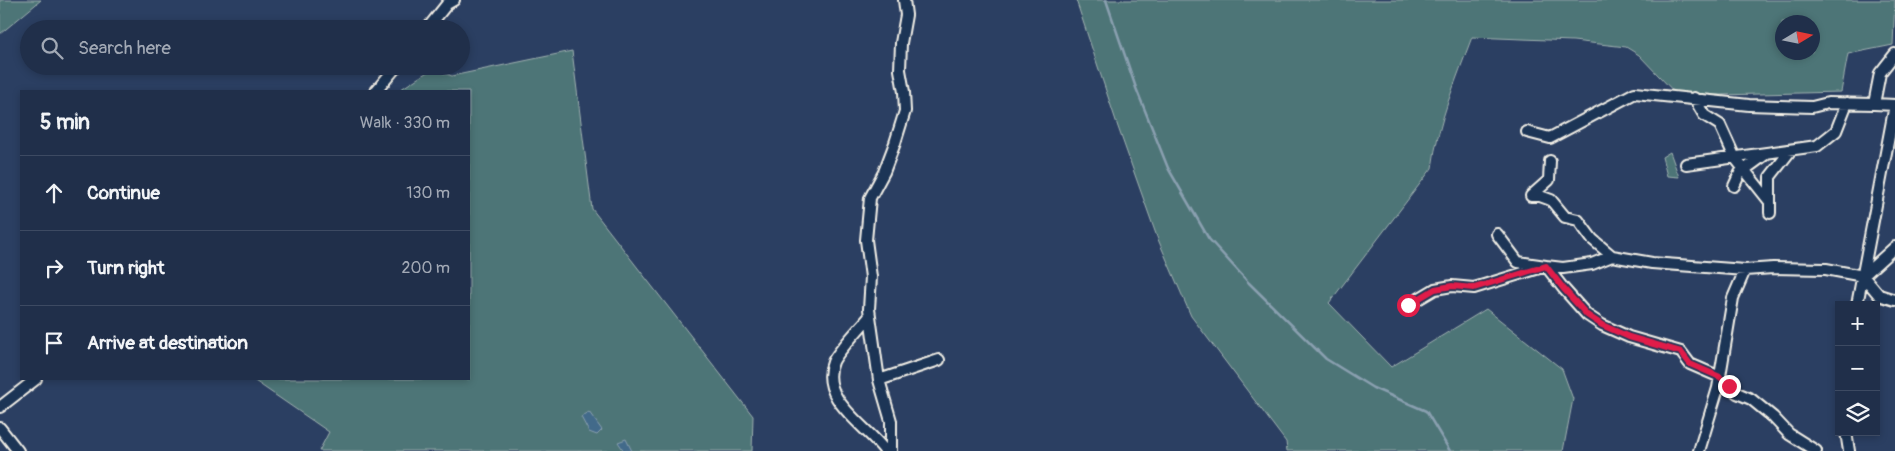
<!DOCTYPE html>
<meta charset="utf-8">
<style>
:root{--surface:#202f4a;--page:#283751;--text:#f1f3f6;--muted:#a2a9b5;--line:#3d4a62}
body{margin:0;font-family:Pangolin,sans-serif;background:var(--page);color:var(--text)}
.controls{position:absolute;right:15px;bottom:15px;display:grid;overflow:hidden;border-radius:0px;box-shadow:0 2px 8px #0003}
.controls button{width:45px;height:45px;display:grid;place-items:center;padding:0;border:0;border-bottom:1px solid var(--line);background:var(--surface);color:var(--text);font:25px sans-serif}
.compass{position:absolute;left:1775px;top:15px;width:45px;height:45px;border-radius:50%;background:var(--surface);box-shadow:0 2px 8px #0003;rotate:80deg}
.stop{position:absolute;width:15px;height:15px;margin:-11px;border:4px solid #e11d48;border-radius:50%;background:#fff}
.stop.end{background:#e11d48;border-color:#fff;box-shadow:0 1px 5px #0008}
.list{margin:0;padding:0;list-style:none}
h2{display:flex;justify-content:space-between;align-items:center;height:65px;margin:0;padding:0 20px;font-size:21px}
h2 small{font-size:16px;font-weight:400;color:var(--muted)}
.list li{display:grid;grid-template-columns:32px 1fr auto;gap:15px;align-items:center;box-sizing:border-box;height:75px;padding:0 20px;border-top:1px solid var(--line)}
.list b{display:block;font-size:19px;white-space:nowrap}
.list em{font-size:16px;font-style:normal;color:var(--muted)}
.icon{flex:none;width:28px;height:28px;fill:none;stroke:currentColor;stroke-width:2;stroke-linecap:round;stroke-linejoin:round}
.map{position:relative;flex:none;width:1895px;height:451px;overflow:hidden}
.search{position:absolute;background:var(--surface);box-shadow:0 2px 8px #0003;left:20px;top:20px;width:450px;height:55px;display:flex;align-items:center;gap:12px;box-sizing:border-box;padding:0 18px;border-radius:28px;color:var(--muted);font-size:19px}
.panel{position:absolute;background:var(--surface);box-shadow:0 2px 8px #0003;left:20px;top:90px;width:450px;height:290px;border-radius:0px}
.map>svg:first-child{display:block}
</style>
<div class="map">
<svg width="1895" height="451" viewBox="0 0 1895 451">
<rect width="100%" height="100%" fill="#2b3f62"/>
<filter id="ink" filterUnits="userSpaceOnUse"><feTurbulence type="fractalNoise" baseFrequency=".02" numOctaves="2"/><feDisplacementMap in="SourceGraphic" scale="10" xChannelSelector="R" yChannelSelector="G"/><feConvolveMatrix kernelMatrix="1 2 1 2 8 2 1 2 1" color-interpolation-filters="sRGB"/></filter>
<g filter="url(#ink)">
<path fill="#4d7477" stroke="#a0b2b0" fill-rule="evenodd" d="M0 0H41L0 34Z
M1076 0H1895L1893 45 1848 54 1841 92 1678 96 1639 55 1626 47 1573 41 1472 37C1456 80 1438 122 1432 168L1329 303 1391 367 1486 309 1562 369 1573 399 1563 451H1287L1286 442 1191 316 1157 237 1118 127ZM1782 22H1812V52H1782Z
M572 51 592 209 753 416 752 451H319L329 432 252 379H469V91H398L432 69 452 76Z
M1670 152 1679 177 1667 176 1662 157Z"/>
<path fill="#436a8a" stroke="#8aa0b0" d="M589 412 602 430 597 435 589 432 581 417Z
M626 439 632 451H624L618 442Z"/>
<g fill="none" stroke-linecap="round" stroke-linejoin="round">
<path stroke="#8aa0b0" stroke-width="2.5" d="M1106 0 1136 88 1168 168 1209 239 1249 283 1326 359 1373 388 1426 411 1450 451"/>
<defs>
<path id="minor" d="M427 29 447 4 454 0
M376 91 397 66
M1694 98 1704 115 1720 125 1735 158 1770 202
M1874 104 1895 105
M1527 132 1550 138 1635 93 1749 105 1812 107 1828 103 1874 104 1880 73 1895 54
M1686 164 1817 146 1836 131 1847 103
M1734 186 1740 173 1766 154
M1531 196H1540L1551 200 1565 217 1578 220 1592 239 1612 256
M1531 196 1549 180 1550 161
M1770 213V177L1791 150
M1546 266 1563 268 1592 264 1612 256 1652 263 1745 270 1773 268 1826 269 1863 276 1879 295 1895 300
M1546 266 1563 288 1587 315 1602 325 1629 337 1681 352 1690 364 1720 377 1737 393 1751 399 1773 417 1789 434 1816 451
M1863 276 1895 247
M1408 305 1435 289 1452 286 1474 288 1546 266 1518 262 1497 234
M1857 305 1895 105
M870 316C862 326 837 352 833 362 818 399 866 425 885 451
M879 380 939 360
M0 407 36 379
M0 428 18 451
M1846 432 1849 451
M891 451V421L879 380 869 309 871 277 866 240 870 198 884 172 895 143 905 111 904 92 900 70 901 43 906 15 904 0
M1699 451 1718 388 1733 298 1745 270"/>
</defs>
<use href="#minor" stroke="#f4f1e8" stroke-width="14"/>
<use href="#minor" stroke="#1d3557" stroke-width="10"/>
</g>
</g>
<g fill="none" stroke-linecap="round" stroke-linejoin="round" filter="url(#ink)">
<path stroke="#e11d48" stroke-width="6" d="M1408 305 1435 289 1452 286 1474 288 1546 266 1563 288 1587 315 1602 325 1629 337 1681 352 1690 364 1720 377 1729 386"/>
</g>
</svg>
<div class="controls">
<button>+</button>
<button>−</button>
<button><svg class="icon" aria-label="layers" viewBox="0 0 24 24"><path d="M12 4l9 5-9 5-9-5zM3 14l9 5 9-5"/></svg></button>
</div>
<svg class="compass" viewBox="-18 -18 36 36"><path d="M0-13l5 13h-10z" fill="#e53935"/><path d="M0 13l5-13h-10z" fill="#a2a9b5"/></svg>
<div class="stop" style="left:1408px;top:305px"></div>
<div class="stop end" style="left:1729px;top:386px"></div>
<div class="search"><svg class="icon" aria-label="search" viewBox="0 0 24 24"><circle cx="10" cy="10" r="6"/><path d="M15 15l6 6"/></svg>Search here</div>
<section class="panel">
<h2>5 min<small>Walk · 330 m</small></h2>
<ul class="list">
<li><svg class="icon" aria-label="ahead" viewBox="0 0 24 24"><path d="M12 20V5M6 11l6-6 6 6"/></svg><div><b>Continue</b></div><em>130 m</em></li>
<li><svg class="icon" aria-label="right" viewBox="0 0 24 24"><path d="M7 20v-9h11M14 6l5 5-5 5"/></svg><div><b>Turn right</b></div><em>200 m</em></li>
<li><svg class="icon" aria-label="arrive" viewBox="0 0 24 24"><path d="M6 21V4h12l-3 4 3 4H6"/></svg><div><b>Arrive at destination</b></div></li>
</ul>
</section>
</div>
